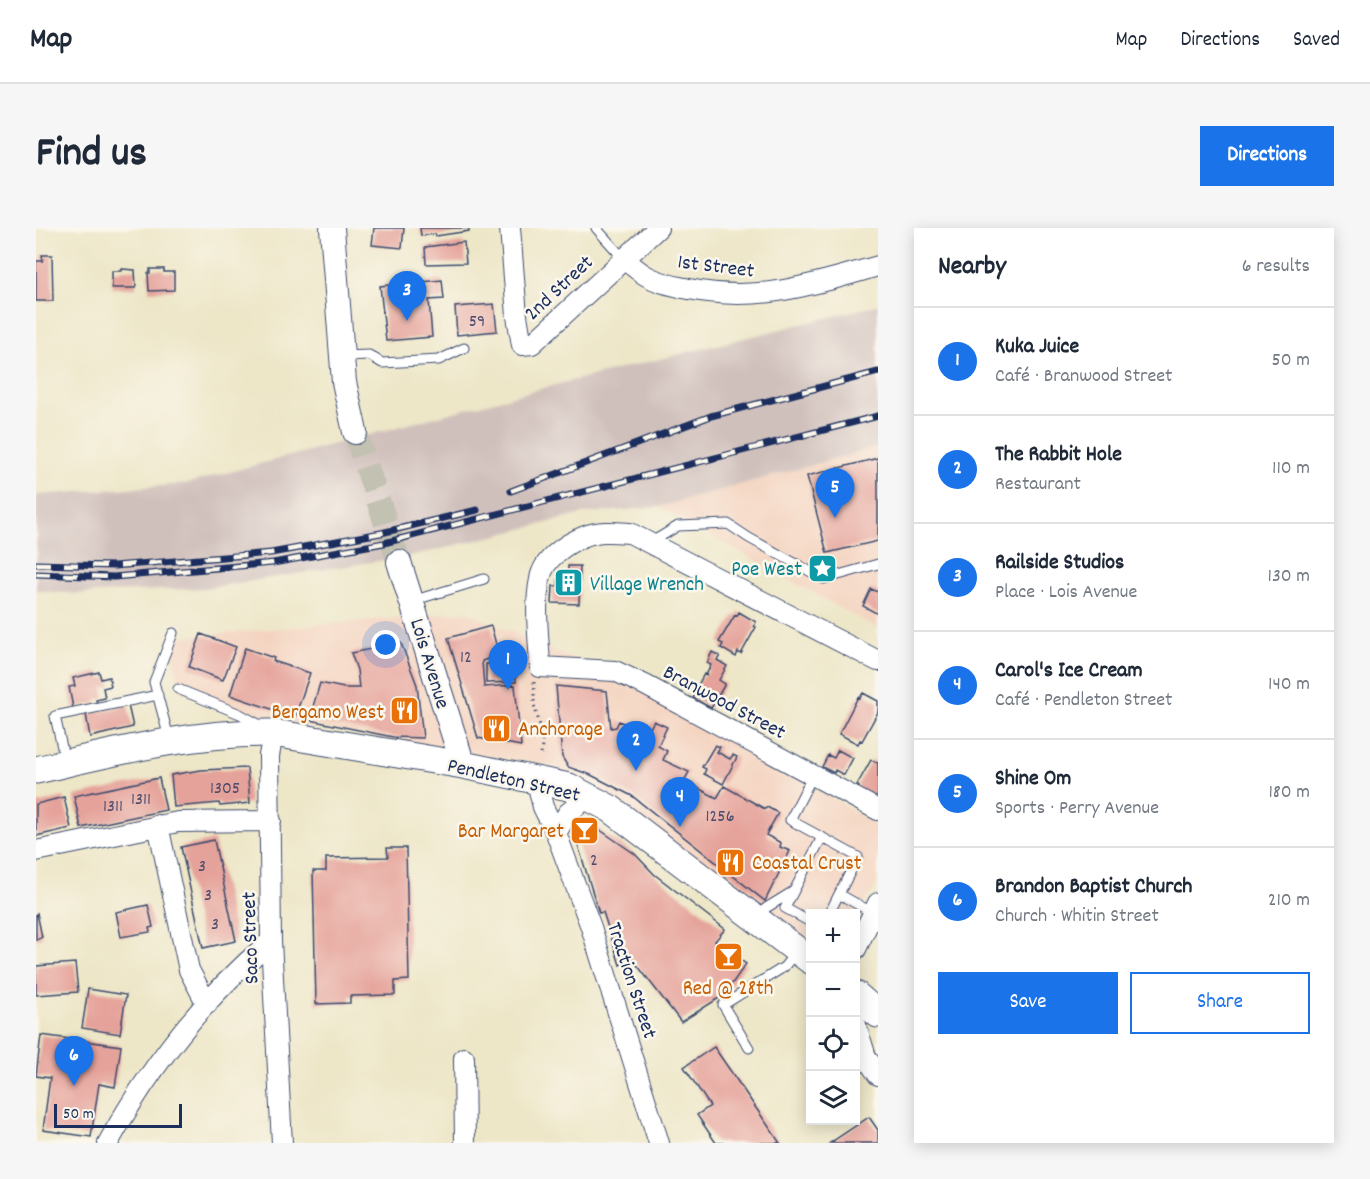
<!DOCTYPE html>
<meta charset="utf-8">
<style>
:root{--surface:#fff;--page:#f6f6f7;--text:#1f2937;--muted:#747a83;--line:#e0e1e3;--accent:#1a73e8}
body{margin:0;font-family:Dekko,sans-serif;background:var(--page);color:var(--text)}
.controls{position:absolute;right:18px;bottom:18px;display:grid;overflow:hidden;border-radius:0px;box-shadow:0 3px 15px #0003}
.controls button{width:54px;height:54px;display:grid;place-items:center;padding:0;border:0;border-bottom:2px solid var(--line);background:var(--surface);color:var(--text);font:30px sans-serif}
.scale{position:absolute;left:18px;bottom:15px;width:128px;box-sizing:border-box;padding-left:6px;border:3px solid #1b2f5e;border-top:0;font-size:16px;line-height:21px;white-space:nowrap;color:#1b2f5e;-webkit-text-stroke:4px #fbf7ec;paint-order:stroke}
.you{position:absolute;left:350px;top:417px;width:21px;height:21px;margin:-15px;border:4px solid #fff;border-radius:50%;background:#1a73e8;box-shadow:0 0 0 9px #1a73e833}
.badge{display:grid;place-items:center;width:39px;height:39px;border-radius:50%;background:var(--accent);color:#fff;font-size:20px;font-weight:700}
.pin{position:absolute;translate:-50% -50px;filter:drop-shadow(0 2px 3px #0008)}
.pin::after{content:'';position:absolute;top:32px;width:21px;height:18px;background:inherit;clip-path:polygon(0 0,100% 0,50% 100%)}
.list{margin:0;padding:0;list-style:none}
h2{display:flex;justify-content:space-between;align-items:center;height:78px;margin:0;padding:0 24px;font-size:26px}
h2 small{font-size:20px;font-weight:400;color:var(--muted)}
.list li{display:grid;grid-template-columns:39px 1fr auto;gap:18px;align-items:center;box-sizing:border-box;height:108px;padding:0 24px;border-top:2px solid var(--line)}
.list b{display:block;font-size:22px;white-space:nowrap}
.list p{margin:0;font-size:20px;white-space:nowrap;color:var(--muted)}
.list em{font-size:20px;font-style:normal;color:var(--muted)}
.actions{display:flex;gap:12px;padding:18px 24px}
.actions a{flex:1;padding:14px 0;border:2px solid var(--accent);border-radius:0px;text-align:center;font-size:21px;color:var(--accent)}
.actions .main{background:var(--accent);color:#fff}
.icon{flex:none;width:33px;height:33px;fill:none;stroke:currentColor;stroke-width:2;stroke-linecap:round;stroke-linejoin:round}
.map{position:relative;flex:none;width:842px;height:915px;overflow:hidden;border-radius:0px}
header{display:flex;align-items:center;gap:36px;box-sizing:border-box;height:84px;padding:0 30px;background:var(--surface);border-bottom:2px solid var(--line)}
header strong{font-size:28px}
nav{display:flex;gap:33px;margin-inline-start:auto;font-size:21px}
.intro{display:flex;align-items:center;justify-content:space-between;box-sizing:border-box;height:144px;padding:0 36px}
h1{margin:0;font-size:42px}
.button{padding:15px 27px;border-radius:0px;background:var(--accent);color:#fff;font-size:21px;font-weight:700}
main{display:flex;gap:36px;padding:0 36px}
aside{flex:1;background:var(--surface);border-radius:0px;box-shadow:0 3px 15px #0003}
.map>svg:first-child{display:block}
</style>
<header>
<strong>Map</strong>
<nav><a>Map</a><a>Directions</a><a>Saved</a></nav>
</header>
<div class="intro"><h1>Find us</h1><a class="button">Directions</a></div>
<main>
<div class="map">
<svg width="842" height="915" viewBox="0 0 842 915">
<rect width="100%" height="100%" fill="#fbf7ec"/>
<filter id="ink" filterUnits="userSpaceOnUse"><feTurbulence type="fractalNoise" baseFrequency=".0167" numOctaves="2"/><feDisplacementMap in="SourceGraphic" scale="12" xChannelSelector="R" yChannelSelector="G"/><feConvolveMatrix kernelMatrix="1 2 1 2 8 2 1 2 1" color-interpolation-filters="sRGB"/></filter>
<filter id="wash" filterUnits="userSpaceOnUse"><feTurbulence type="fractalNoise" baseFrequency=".008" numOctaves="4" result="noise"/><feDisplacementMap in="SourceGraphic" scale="24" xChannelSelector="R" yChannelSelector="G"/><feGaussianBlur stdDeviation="1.35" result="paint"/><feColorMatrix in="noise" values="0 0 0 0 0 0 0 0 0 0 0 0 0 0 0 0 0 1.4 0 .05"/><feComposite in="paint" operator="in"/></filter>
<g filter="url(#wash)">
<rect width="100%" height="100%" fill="#ede6c7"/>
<path fill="#f4d3c0" d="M842 219V401L623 279Z
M431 384 642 479 842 597V655L820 688V686H774V716L521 539 255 495 145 464 133 410Z"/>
<path fill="#d0c0bc" d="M842 77V219L623 279 547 286 380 327 170 360 39 366 0 362V267L149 256 515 158Z"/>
<g id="blocks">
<path fill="#e5a29a" d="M338 0H368L366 20 336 17Z
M384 0H433V3L400 8 399 6 385 8Z
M428 14 430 35 390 36 389 19Z
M6 27H16L17 73H0V33H7Z
M86 41 99 42 100 60H76V43H86Z
M114 41H128V44H138V62L113 63 112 45H114Z
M406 52 408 71 393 72 396 109 350 113 344 58Z
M458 76 461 103 421 107 419 79Z
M842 230V313L791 325 771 248Z
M532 338H544L543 376 516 375 517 358H522V352H532Z
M835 361 842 364V386L827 378Z
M703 384 720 394 718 398 720 399 705 426 702 424 700 429 685 420 687 416 683 414 699 387 701 388Z
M455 398 463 427 446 433 448 459 479 457 485 518 442 510 412 410Z
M165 406 200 419 187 452 153 439Z
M365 415 381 457 387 510 357 509 273 492 284 455 308 460H323L321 442 315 425Z
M209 420 238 430 237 433 274 445 259 489 194 467Z
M676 424 684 428 681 432 691 438 683 452 689 456 675 480 657 470 660 466 658 465 668 446 670 447 675 437 671 435Z
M479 431 480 454 450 455V436L462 435V432Z
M63 444 65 451 73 449 75 458 67 460 69 470 60 472 61 475 37 480 33 459 39 458 37 450Z
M520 458 571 463 575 500 580 499 583 493 594 498 585 517 600 525 618 493 631 499 622 518 631 523 627 532 653 544 648 553 681 570 688 558 729 581 731 579 742 585 730 607 745 615 744 619 754 623 729 673 596 568 555 547 532 539 526 529Z
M827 465 842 473V484L826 513 824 512 822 516 803 506 822 469 824 470Z
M92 477 97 499 54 509 50 486Z
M679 517 684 519 681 524 694 531 697 527 701 529 687 556 668 546 670 541 666 539Z
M802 522 817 530 808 547 799 542 798 545 786 539 792 527 798 530Z
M835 532 842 535V568L839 571 822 562 823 559 821 557Z
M211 540 214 575 184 578 183 575 138 579 135 547 165 542Z
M123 550 130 582 45 600 38 568Z
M28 569 35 600 0 608V576Z
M554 595 599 626 618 646 689 701 679 713 710 736 688 767 645 794 595 729 584 737 567 684 563 685 537 601Z
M178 612 200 713 167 720 145 619Z
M351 620H370L373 752 359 753V767L314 768V775L280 776 277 643H290V630L352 629Z
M112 677 117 699 113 700 114 704 85 709 80 684Z
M1 685 6 709 0 712V686Z
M39 735 42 764 0 767V738Z
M52 761 90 767 84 806 46 800Z
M5 807 85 818 79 859 63 856 55 909 7 902 14 850 0 848Z
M678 819 744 915H680L661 887 674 878 648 839Z
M833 889 842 902V915H794Z"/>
</g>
</g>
<g filter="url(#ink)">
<use href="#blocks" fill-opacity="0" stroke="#3a4a6e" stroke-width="1.5"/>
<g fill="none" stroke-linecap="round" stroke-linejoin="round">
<path stroke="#c3c1b2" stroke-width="24" stroke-dasharray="24 12" stroke-linecap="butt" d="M319 204 363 334"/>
<defs>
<path id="service" d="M560 0 587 30
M306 128 333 127 346 135 403 132 428 120
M614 315 642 298 692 296 713 310 788 351 842 336
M376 373 448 351
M142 461 204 486 224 497
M133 510 118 454 137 405
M29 533 19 488 122 467
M777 547 754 592 822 629 803 666 837 685
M793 686 803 666
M722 690 730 680 756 664
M774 694 749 680 786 609
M713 820 687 777 748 739 760 724"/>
<path id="minor" d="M474 0 481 88 486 117 496 116 622 0
M587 30C594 36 601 42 609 47 622 55 639 58 653 61 722 75 776 57 842 38
M842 433 594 305C580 304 563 302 549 308 531 315 507 331 504 351 498 380 503 410 504 439L579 443 609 457 842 582
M237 505 233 528 235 713 246 915
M501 554 507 579 520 605 555 699 623 915
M122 597 153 742 171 776
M520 605 532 585 553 568
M0 623 142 594 235 593
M820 721 842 675
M820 797 830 829 842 847
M428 830 429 915
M72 915C114 839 168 769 235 713"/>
<path id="tertiary" d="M296 0 308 154 319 204
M363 334 427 537"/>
<path id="secondary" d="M0 542C79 524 156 504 237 505L427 537 533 559 575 581 774 732
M820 767 842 786"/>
</defs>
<use href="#service" stroke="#3a4a6e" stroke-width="11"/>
<use href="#minor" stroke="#3a4a6e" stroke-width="22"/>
<use href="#tertiary" stroke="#3a4a6e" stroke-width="26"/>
<use href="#secondary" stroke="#3a4a6e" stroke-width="29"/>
<path stroke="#3a4a6e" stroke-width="3" stroke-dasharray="1.5 4.5" stroke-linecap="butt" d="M498 454V477L507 508 505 527"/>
<use href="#service" stroke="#fff" stroke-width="9"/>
<use href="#minor" stroke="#fff" stroke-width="20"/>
<use href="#tertiary" stroke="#fff" stroke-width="24"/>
<use href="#secondary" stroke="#fff" stroke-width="27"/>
<defs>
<path id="rail" d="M475 263 675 188 842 144
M0 336 78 338 235 325 345 305 441 282
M0 346 78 349 237 335 348 315 842 188"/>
</defs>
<use href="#rail" stroke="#1b2f5e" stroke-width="7"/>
<use href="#rail" stroke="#fbf7ec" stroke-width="4.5" stroke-dasharray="14" stroke-linecap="butt"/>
</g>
</g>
<defs>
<symbol id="sight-square" viewBox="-11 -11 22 22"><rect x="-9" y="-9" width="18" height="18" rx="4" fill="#0f9aa8" stroke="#fbf7ec"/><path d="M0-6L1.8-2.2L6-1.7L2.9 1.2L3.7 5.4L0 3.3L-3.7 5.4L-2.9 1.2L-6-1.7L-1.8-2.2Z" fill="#fff"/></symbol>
<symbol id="building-square" viewBox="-11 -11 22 22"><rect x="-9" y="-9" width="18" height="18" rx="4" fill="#0f9aa8" stroke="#fbf7ec"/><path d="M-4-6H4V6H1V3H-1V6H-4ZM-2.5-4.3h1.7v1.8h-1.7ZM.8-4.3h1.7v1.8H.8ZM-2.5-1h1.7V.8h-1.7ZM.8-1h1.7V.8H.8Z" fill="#fff"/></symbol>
<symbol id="restaurant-square" viewBox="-11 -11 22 22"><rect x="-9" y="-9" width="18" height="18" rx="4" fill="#e8710a" stroke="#fbf7ec"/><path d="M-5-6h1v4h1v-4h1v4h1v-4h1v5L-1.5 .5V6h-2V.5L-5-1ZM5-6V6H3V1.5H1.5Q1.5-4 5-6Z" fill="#fff"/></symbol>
<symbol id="bar-square" viewBox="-11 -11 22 22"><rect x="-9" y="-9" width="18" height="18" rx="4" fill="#e8710a" stroke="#fbf7ec"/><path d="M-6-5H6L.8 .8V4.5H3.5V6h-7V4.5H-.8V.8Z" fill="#fff"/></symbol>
</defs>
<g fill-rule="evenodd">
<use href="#sight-square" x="770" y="324" width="33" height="33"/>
<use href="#building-square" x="516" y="338" width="33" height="33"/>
<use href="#restaurant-square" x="352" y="466" width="33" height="33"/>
<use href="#restaurant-square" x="444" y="484" width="33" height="33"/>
<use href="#bar-square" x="532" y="586" width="33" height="33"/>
<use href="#restaurant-square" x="678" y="618" width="33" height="33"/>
<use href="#bar-square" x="676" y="712" width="33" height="33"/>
</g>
<g text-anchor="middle" stroke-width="5" stroke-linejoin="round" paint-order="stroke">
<g font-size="18" fill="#4e4c6d">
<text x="441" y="98">59</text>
<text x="430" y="434">12</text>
<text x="189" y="565">1305</text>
<text x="105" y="576">1311</text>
<text x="77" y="583">1311</text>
<text x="684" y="593">1256</text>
<text x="558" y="637">2</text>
<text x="166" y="643">3</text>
<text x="172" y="672">3</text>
<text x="179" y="701">3</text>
</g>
<g font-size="21" fill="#1b2f5e" stroke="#fbf7ec">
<text transform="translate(680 37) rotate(7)" y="7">1st Street</text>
<text transform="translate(522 59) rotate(-43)" y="7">2nd Street</text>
<text transform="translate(395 435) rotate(73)" y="7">Lois Avenue</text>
<text transform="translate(689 473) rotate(28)" y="7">Branwood Street</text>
<text transform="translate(478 551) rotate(13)" y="7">Pendleton Street</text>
<text transform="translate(213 710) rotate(-92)" y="7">Saco Street</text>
<text transform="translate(597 752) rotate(72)" y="7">Traction Street</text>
</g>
<g font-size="21" fill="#0d838f" stroke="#fbf7ec" text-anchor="end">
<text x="766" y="347">Poe West</text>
<text x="554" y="362" text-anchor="start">Village Wrench</text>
</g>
<g font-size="21" fill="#c56008" stroke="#fbf7ec" text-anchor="end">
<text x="348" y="490">Bergamo West</text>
<text x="482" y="507" text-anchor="start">Anchorage</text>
<text x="528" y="609">Bar Margaret</text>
<text x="716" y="641" text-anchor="start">Coastal Crust</text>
<text x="692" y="766" text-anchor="middle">Red @ 28th</text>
</g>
</g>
</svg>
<div class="controls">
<button>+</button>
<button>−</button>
<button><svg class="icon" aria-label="locate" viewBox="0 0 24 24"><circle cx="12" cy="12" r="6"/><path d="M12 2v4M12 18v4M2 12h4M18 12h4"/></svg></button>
<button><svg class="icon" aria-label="layers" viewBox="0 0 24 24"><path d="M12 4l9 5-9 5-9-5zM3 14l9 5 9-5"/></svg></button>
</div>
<div class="scale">50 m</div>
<div class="you"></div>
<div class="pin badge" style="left:472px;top:462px">1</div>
<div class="pin badge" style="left:600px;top:543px">2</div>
<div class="pin badge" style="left:371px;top:93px">3</div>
<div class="pin badge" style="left:644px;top:599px">4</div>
<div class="pin badge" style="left:799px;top:290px">5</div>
<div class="pin badge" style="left:38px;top:858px">6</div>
</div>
<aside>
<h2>Nearby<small>6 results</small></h2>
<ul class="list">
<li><span class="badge">1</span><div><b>Kuka Juice</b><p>Café · Branwood Street</p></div><em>50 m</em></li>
<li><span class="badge">2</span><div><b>The Rabbit Hole</b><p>Restaurant</p></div><em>110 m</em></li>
<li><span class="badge">3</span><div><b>Railside Studios</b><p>Place · Lois Avenue</p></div><em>130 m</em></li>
<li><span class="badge">4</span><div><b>Carol's Ice Cream</b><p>Café · Pendleton Street</p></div><em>140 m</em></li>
<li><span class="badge">5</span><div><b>Shine Om</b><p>Sports · Perry Avenue</p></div><em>180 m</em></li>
<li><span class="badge">6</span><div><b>Brandon Baptist Church</b><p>Church · Whitin Street</p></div><em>210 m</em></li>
</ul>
<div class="actions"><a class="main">Save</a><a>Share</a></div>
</aside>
</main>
